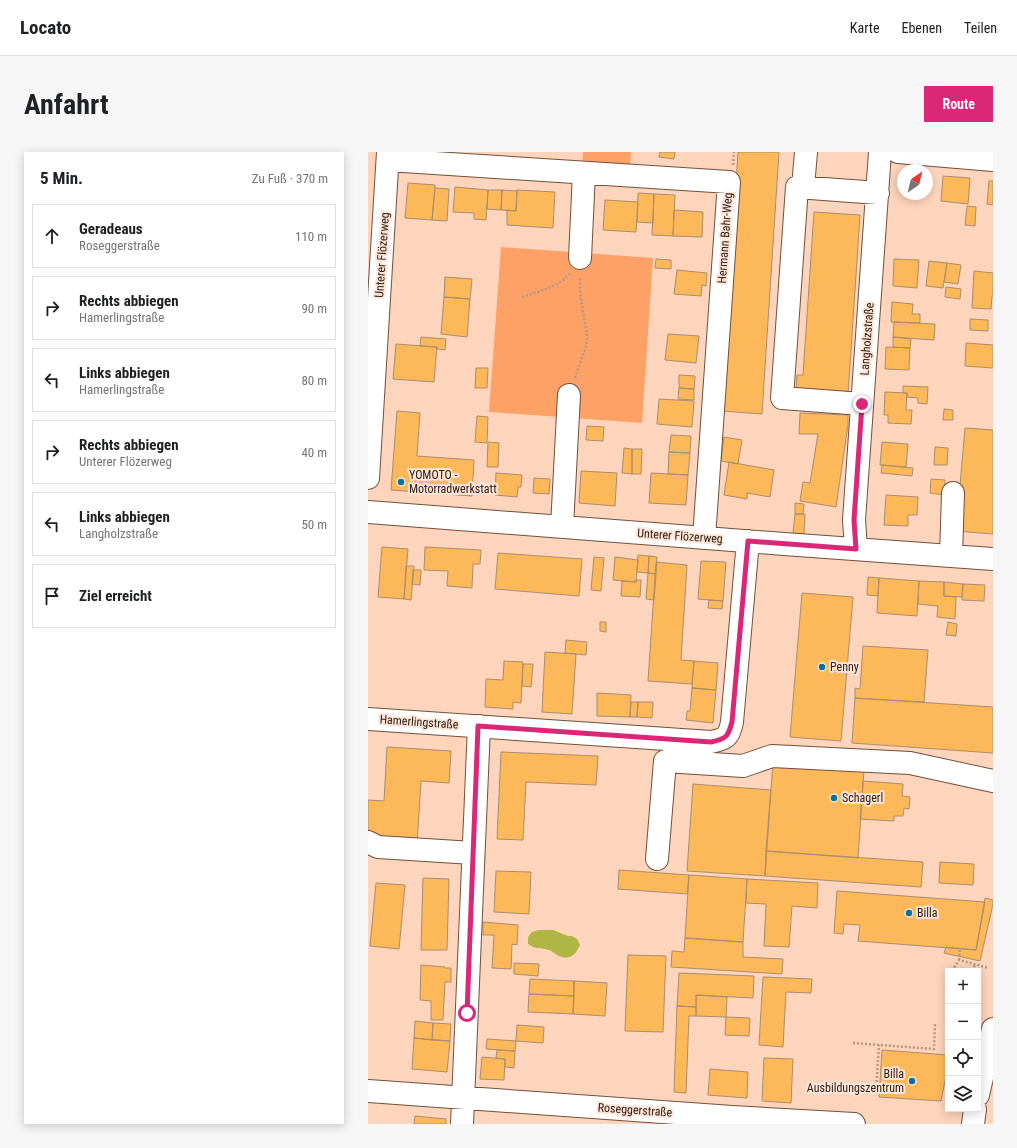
<!DOCTYPE html>
<html lang="de">
<meta charset="utf-8">
<style>
:root{--surface:#fff;--page:#f6f6f6;--text:#202124;--muted:#757577;--line:#e0e0e0;--accent:#db2777}
body{margin:0;font-family:"Roboto Condensed",sans-serif;background:var(--page);color:var(--text)}
.controls{position:absolute;right:12px;bottom:12px;display:grid;overflow:hidden;border-radius:0px;box-shadow:0 2px 10px #0003}
.controls button{width:36px;height:36px;display:grid;place-items:center;padding:0;border:0;border-bottom:1px solid var(--line);background:var(--surface);color:var(--text);font:20px sans-serif}
.compass{position:absolute;left:529px;top:12px;width:36px;height:36px;border-radius:50%;background:var(--surface);box-shadow:0 2px 10px #0003;rotate:35deg}
.stop{position:absolute;width:12px;height:12px;margin:-9px;border:3px solid #db2777;border-radius:50%;background:#fff}
.stop.end{background:#db2777;border-color:#fff;box-shadow:0 1px 4px #0008}
.list{margin:0;padding:0;list-style:none}
h2{display:flex;justify-content:space-between;align-items:center;height:52px;margin:0;padding:0 16px;font-size:17px}
h2 small{font-size:13px;font-weight:400;color:var(--muted)}
.list li{display:grid;grid-template-columns:26px 1fr auto;gap:12px;align-items:center;box-sizing:border-box;height:64px;margin:0 8px 8px;padding:0 8px;border:1px solid var(--line);border-radius:0px}
.list b{display:block;font-size:15px;white-space:nowrap}
.list p{margin:0;font-size:13px;white-space:nowrap;color:var(--muted)}
.list em{font-size:13px;font-style:normal;color:var(--muted)}
.icon{flex:none;width:22px;height:22px;fill:none;stroke:currentColor;stroke-width:2;stroke-linecap:round;stroke-linejoin:round}
.map{position:relative;flex:none;width:625px;height:972px;overflow:hidden;border-radius:0px}
header{display:flex;align-items:center;gap:24px;box-sizing:border-box;height:56px;padding:0 20px;background:var(--surface);border-bottom:1px solid var(--line)}
header strong{font-size:19px}
nav{display:flex;gap:22px;margin-inline-start:auto;font-size:14px}
.intro{display:flex;align-items:center;justify-content:space-between;box-sizing:border-box;height:96px;padding:0 24px}
h1{margin:0;font-size:28px}
.button{padding:10px 18px;border-radius:0px;background:var(--accent);color:#fff;font-size:14px;font-weight:700}
main{display:flex;gap:24px;padding:0 24px}
aside{flex:1;background:var(--surface);border-radius:0px;box-shadow:0 2px 10px #0003}
.map>svg:first-child{display:block}
</style>
<header>
<strong>Locato</strong>
<nav><a>Karte</a><a>Ebenen</a><a>Teilen</a></nav>
</header>
<div class="intro"><h1>Anfahrt</h1><a class="button">Route</a></div>
<main>
<aside>
<h2>5 Min.<small>Zu Fuß · 370 m</small></h2>
<ul class="list">
<li><svg class="icon" aria-label="ahead" viewBox="0 0 24 24"><path d="M12 20V5M6 11l6-6 6 6"/></svg><div><b>Geradeaus</b><p>Roseggerstraße</p></div><em>110 m</em></li>
<li><svg class="icon" aria-label="right" viewBox="0 0 24 24"><path d="M7 20v-9h11M14 6l5 5-5 5"/></svg><div><b>Rechts abbiegen</b><p>Hamerlingstraße</p></div><em>90 m</em></li>
<li><svg class="icon" aria-label="left" viewBox="0 0 24 24"><path d="M17 20v-9H6M10 6l-5 5 5 5"/></svg><div><b>Links abbiegen</b><p>Hamerlingstraße</p></div><em>80 m</em></li>
<li><svg class="icon" aria-label="right" viewBox="0 0 24 24"><path d="M7 20v-9h11M14 6l5 5-5 5"/></svg><div><b>Rechts abbiegen</b><p>Unterer Flözerweg</p></div><em>40 m</em></li>
<li><svg class="icon" aria-label="left" viewBox="0 0 24 24"><path d="M17 20v-9H6M10 6l-5 5 5 5"/></svg><div><b>Links abbiegen</b><p>Langholzstraße</p></div><em>50 m</em></li>
<li><svg class="icon" aria-label="arrive" viewBox="0 0 24 24"><path d="M6 21V4h12l-3 4 3 4H6"/></svg><div><b>Ziel erreicht</b></div></li>
</ul>
</aside>
<div class="map">
<svg width="625" height="972" viewBox="0 0 625 972">
<rect width="100%" height="100%" fill="#fdd4bc"/>
<path fill="#fda166" d="M215 0H263L262 16 214 12Z
M133 95 285 106 274 271 121 260Z"/>
<path fill="#afb644" d="M171 778H185L200 784H204L209 787 212 793C207 804 201 809 189 803 186 801 184 799 181 798 172 795 168 798 160 792V785L164 780Z"/>
<path fill="#fdb85a" stroke="#a98e6d" d="M292 0H307L306 7 291 5Z
M370 0H411L394 262 354 259Z
M575 24 602 26 600 52 573 49Z
M621 29H625V53L619 52Z
M40 31 67 33 64 68 37 66Z
M87 35 120 38 118 68 106 67V61L85 60Z
M67 36 81 37 79 69 64 68Z
M120 38H134L133 58 119 57Z
M134 38 149 39 148 59 133 58Z
M149 38 187 40 185 76 139 73V58L148 59Z
M270 41 286 42 285 71 269 70Z
M286 42 307 43 305 84 284 83Z
M237 48 270 50 268 80 235 78Z
M599 54 608 55 607 74 597 73Z
M306 58 335 60 334 85 305 84Z
M446 60 492 63 480 243 428 239 429 223H435Z
M288 107 303 108V117L287 116Z
M526 107 551 108 549 136 525 134Z
M561 109 579 111 575 136 558 134Z
M579 111 593 113 590 132 576 130Z
M309 118 339 121 338 134 334 133 333 144 306 142Z
M606 119 625 121V144H624L623 157 604 156Z
M77 125 104 127 102 147 76 145Z
M578 135 593 137 592 147 577 145Z
M76 145 102 147 99 185 73 182Z
M524 150 545 152 544 162H552V171L523 170Z
M602 167 620 168V179L602 178Z
M526 170 567 172 566 188 525 185Z
M300 182 331 184 328 211 297 208Z
M53 185 78 187 77 198 69 197V195L52 194Z
M525 185 543 187 542 196 525 195Z
M598 191 625 193V216L597 214Z
M28 192 69 195 66 230 25 227Z
M518 195 542 196 541 218 517 217Z
M108 216H120L119 236H107Z
M311 223 327 224 326 237 311 236Z
M535 234 560 235 559 252 550 251V246L539 245V241H535Z
M311 236 326 237V248L310 247Z
M517 240 539 241 538 258H544L543 272 520 271V263H516Z
M291 247 326 249 324 275 289 272Z
M576 257 585 258V268H575Z
M29 259 52 261 49 304 106 308 104 344 23 338Z
M432 261 480 263V273L468 355 432 349 435 330 442 331 450 282H431Z
M109 264 120 265 119 291 107 290Z
M219 274 236 275 235 289 218 288Z
M597 276 625 278V382L588 379Z
M303 283 323 284 322 301 301 300Z
M356 285 374 288 370 312 353 309Z
M120 290 131 291 130 315H119Z
M514 290 540 292 538 315 512 313Z
M567 295 580 296 579 313H566Z
M256 296 264 297V322L254 321Z
M264 297H274L273 322H264Z
M301 300 322 301 320 323 300 322Z
M361 310 406 318 402 345 379 341V347L356 343Z
M514 313 545 316 544 324 513 321Z
M213 319 249 321 247 354 211 351Z
M128 321 154 323 153 335H150L149 345 127 343Z
M283 321 320 323 318 353 281 351Z
M166 326 182 327 181 342 165 341Z
M563 327 577 328 576 343 562 341Z
M518 343 550 345 549 363H540V374L516 373Z
M427 351 436 352 435 362H427Z
M427 362H437L436 382 425 381Z
M14 395 40 397 36 447 10 445Z
M57 395 113 398 112 412H105L104 436 79 434 80 419 56 418Z
M130 401 214 407 211 444 127 437Z
M270 403 281 404 280 421 269 420Z
M281 404 289 405 288 422 280 421Z
M226 405 236 406 233 439 223 438Z
M247 405 270 408 268 430 245 428Z
M333 409 358 410 355 449 330 447Z
M288 410 319 413 313 508 326 509 324 532 280 529Z
M38 414H46L43 448 36 447Z
M45 418H53L52 433 44 432Z
M280 421 288 422 286 448 278 447Z
M500 425 511 426 510 444 499 443Z
M511 426 551 429 549 464 509 461Z
M268 428H273L272 445 253 444 254 429 268 430Z
M551 429 576 430V444L588 445 587 467 569 465 570 454 550 452Z
M576 430 595 432 594 445 576 444Z
M595 432 617 433 616 449 594 448Z
M434 441 485 445 473 589 422 585Z
M341 448 355 449 354 457 340 456Z
M232 470H238V480L232 479Z
M580 470 589 472 588 484 578 483Z
M198 488 219 490 218 503 197 501Z
M495 494 560 498 556 550 487 546V536L492 537Z
M177 500 208 502 204 562 174 560Z
M136 509 155 510 153 551 145 550V557L117 555 118 527 135 528Z
M326 509 350 511 348 538 324 536Z
M155 512H165L163 535 154 534Z
M324 536 348 538 345 571 318 568 319 559H322Z
M229 541 263 543 262 565 229 564Z
M487 546 625 555V601L484 591Z
M263 550H270L269 565H262Z
M270 550H285L284 566 269 565Z
M19 595 83 599 81 631 53 629 49 693 12 691 13 684 0 683V648L16 649Z
M133 600 230 604 228 633 158 630 155 688 129 687Z
M405 611 496 618 490 706 398 699Z
M495 629 535 632 534 644 542 645 541 657 536 656 535 664H526V669L492 667Z
M325 632 403 638 397 724 319 719Z
M398 699 555 710 553 735 397 724Z
M572 710 606 712 605 733 571 731Z
M251 718 321 723 319 742 250 737Z
M128 719 163 720 161 762 126 760Z
M321 723 379 727 375 790 317 786Z
M55 726 81 727 79 798H53Z
M379 727 450 731 449 756 424 754 421 795 396 794 398 752 378 751Z
M8 731 37 733 31 797 2 794Z
M469 739 617 750 608 798 490 789 492 773 476 772 475 782 466 781Z
M617 746 625 748V752L612 809 576 801 578 795 608 798Z
M115 770 150 773 149 793 144 792 143 817 124 816 126 783H115Z
M317 786 375 790V805L415 807 414 822 303 815 304 799 316 800Z
M260 803 298 804 295 880 257 879Z
M146 811 171 812 170 824 146 822Z
M53 813 77 815V816H83V830H77L75 868H63V849L52 848Z
M311 821 386 824 385 846 328 843V855L309 854Z
M395 825 444 827 443 841 418 840 415 895 391 893Z
M162 827 206 829V844L161 842Z
M206 829 239 831 237 864 205 862Z
M161 842 206 844 205 862 160 860Z
M328 843 359 845 358 865 328 864Z
M309 854 328 855V864H321L318 941 306 940Z
M358 865 382 866 381 884 357 883Z
M47 869 65 871 64 888 46 886Z
M65 871 83 872 82 889 64 888Z
M149 873 176 875 175 891 148 889Z
M46 886 82 889 79 920 44 917Z
M119 887 148 889 147 899 118 897Z
M129 898 147 899 146 916 137 915V907L128 906Z
M514 898 580 903V914L573 949 511 945Z
M114 905 137 907 136 928 112 927Z
M396 906 425 907 423 951 394 949Z
M342 917 380 920 379 946 340 943Z
M47 964 78 967V972H46Z"/>
<g fill="none" stroke-linecap="round" stroke-linejoin="round">
<defs>
<path id="minor" d="M530 0 625 8
M20 8 361 30 336 386
M435 35 438 0
M212 106 216 21
M494 252 414 246 429 35 510 41
M0 326 20 0
M0 360 416 392 625 407
M194 375 201 243
M488 397 486 368 512 0
M583 404 585 341
M0 567 343 590C358 587 361 585 364 570L380 389
M0 690 10 695 105 701
M289 707 297 609 375 614 404 604 542 611 625 629
M0 939 364 965 486 972
M610 943 625 877
M94 972 111 574
M605 972 607 957"/>
</defs>
<use href="#minor" stroke="#72503b" stroke-width="24"/>
<path stroke="#b79784" stroke-width="2.5" stroke-dasharray="2 2" stroke-linecap="butt" d="M365 13 366 0
M154 145C172 139 189 135 203 121
M207 226 218 194 219 184 212 141V125
M591 808 592 796
M584 819 591 808 621 816
M605 819 607 812
M610 850H612
M485 891 566 897 567 871
M508 938 511 893"/>
<use href="#minor" stroke="#fff" stroke-width="22"/>
</g>
<g fill="none" stroke-linecap="round" stroke-linejoin="round">
<path stroke="#db2777" stroke-width="5" d="M99 861 110 574 343 590C358 587 360 585 364 570L380 389 488 397 486 368 494 252"/>
</g>
<g fill="#00749e" stroke="#fee5d7" stroke-width="1.5">
<circle cx="33" cy="330" r="4"/>
<circle cx="454" cy="515" r="4"/>
<circle cx="466" cy="646" r="4"/>
<circle cx="541" cy="761" r="4"/>
<circle cx="544" cy="929" r="4"/>
</g>
<g text-anchor="middle" stroke-width="4" stroke-linejoin="round" paint-order="stroke">
<g font-size="12" fill="#2f2118" stroke="#fee5d7">
<text transform="translate(357 86) rotate(-86)" y="4">Hermann Bahr-Weg</text>
<text transform="translate(14 103) rotate(-86)" y="4">Unterer Flözerweg</text>
<text transform="translate(499 187) rotate(-86)" y="4">Langholzstraße</text>
<text transform="translate(312 384) rotate(4)" y="4">Unterer Flözerweg</text>
<text transform="translate(51 570) rotate(4)" y="4">Hamerlingstraße</text>
<text transform="translate(267 958) rotate(4)" y="4">Roseggerstraße</text>
</g>
<g font-size="12" fill="#2f2118" stroke="#fee5d7" text-anchor="start">
<text x="41" y="327">YOMOTO -<tspan x="41" dy="14">Motorradwerkstatt</tspan></text>
<text x="462" y="519">Penny</text>
<text x="474" y="650">Schagerl</text>
<text x="549" y="765">Billa</text>
<text x="536" y="926" text-anchor="end">Billa<tspan x="536" dy="14">Ausbildungszentrum</tspan></text>
</g>
</g>
</svg>
<div class="controls">
<button>+</button>
<button>−</button>
<button><svg class="icon" aria-label="locate" viewBox="0 0 24 24"><circle cx="12" cy="12" r="6"/><path d="M12 2v4M12 18v4M2 12h4M18 12h4"/></svg></button>
<button><svg class="icon" aria-label="layers" viewBox="0 0 24 24"><path d="M12 4l9 5-9 5-9-5zM3 14l9 5 9-5"/></svg></button>
</div>
<svg class="compass" viewBox="-18 -18 36 36"><path d="M0-13l5 13h-10z" fill="#e53935"/><path d="M0 13l5-13h-10z" fill="#757577"/></svg>
<div class="stop" style="left:99px;top:861px"></div>
<div class="stop end" style="left:494px;top:252px"></div>
</div>
</main>
